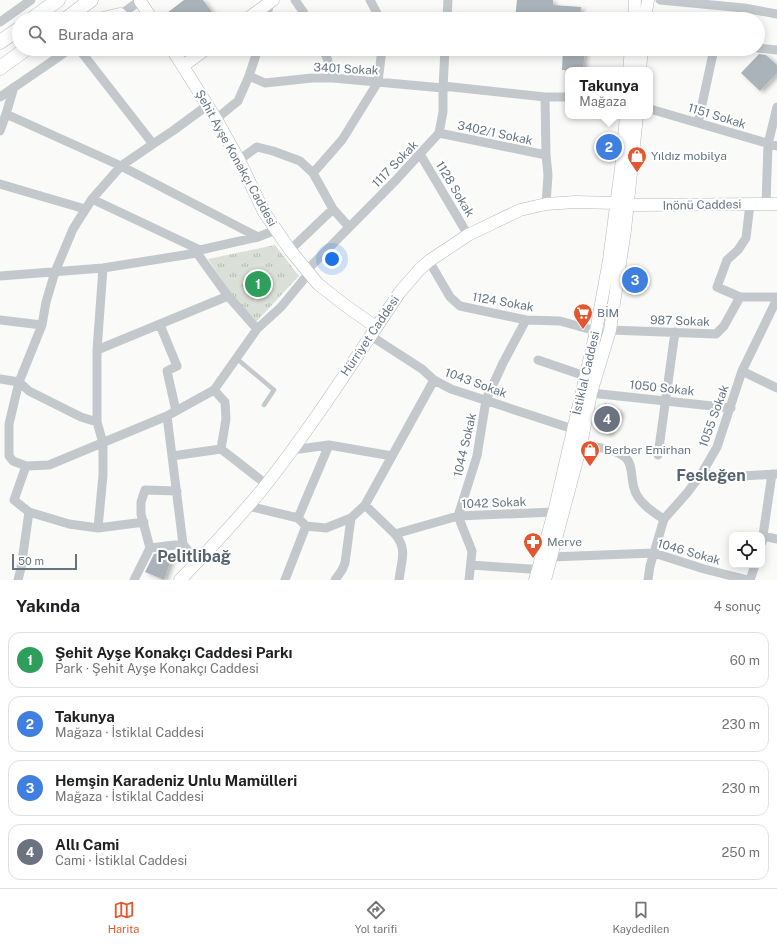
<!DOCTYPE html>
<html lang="tr">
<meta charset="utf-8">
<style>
:root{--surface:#fff;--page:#f2f2f2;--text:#202124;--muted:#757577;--line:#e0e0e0;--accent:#e4572e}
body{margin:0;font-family:"Public Sans",sans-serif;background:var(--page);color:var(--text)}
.controls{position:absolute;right:12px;bottom:12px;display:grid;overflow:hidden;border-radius:8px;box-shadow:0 2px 10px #0003}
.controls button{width:36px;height:36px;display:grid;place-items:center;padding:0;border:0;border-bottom:1px solid var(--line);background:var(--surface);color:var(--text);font:20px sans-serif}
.scale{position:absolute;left:12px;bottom:10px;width:65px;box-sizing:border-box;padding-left:4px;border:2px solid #657683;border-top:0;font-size:11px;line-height:14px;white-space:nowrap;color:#657683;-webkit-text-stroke:3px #fff;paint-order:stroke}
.you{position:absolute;left:332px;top:259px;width:14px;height:14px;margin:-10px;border:3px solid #fff;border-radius:50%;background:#1a73e8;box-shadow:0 0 0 6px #1a73e833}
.badge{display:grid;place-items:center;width:26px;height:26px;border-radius:50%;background:var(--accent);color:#fff;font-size:13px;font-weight:700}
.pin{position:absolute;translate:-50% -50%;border:2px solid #fff;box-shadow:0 1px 4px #0006}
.popup{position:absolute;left:565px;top:67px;width:88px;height:52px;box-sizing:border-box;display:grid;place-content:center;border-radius:8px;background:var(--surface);filter:drop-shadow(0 1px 3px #0005);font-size:13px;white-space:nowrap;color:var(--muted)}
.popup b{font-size:15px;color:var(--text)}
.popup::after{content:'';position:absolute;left:50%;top:100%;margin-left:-8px;border:8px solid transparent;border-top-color:var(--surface)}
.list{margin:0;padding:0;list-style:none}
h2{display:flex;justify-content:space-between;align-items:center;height:52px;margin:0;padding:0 16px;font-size:17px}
h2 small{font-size:13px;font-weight:400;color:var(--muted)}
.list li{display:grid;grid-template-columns:26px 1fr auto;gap:12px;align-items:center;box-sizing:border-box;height:56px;margin:0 8px 8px;padding:0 8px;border:1px solid var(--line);border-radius:12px}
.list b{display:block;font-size:15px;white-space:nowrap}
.list p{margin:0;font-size:13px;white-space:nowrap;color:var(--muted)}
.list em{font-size:13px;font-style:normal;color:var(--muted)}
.icon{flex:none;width:22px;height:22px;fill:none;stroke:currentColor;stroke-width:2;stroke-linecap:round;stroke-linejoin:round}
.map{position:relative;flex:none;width:777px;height:580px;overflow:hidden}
.search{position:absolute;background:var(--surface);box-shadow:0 2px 10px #0003;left:12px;right:12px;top:12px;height:44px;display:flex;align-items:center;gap:10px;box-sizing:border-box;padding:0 14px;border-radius:22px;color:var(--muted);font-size:15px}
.sheet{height:308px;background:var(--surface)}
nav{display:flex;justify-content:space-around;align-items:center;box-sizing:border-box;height:56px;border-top:1px solid var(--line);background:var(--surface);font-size:11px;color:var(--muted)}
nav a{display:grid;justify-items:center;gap:2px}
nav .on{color:var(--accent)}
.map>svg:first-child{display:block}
</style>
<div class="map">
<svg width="777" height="580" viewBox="0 0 777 580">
<defs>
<pattern id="park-tufts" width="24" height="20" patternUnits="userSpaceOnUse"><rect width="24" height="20" fill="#dadfd7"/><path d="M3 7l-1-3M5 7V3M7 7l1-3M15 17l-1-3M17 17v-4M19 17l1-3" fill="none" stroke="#b4b9b4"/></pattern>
<filter id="shadow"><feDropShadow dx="3.5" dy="2" stdDeviation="2" flood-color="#0004"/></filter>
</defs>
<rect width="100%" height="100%" fill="#fafaf8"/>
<path fill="url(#park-tufts)" d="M275 245 299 276 255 323 230 292 208 259Z"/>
<path fill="#aab3b9" filter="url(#shadow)" d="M184 0H203L217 19H159Z
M517 0H553V5L581 7 580 19H515Z
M563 49H585L583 70H562Z
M759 54 766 55 777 65V73L760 91 741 73Z
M605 403 621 412 609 434 593 425Z
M160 553 172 557 164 580 145 572 154 554Z"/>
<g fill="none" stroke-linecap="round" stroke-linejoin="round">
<defs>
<path id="secondary" d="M140 1 152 19
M247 19 273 0
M634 19 635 0
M645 19 648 0
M172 49 216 119 239 160 264 212 290 250 318 284 346 306 376 327
M183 66 206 49
M629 70 631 49
M640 70 642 49
M180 580C209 550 238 519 265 486 314 424 356 357 400 292L419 270 429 261 468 235 520 210 546 204 575 202 616 203 628 205H638L777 204
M535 580 554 512 596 331 609 260 621 168 626 116
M545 580 581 445 591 393 610 330 625 230 637 116"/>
<path id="primary" d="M32 19 58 0
M66 19 91 0
M103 19 120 15
M0 42 19 29
M0 68 26 49"/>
</defs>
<use href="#secondary" stroke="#b3babf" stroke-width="13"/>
<use href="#primary" stroke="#b5babe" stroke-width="15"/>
<path stroke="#c3c8cc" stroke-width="4.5" d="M236 358 274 390 264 405"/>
<path stroke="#c3c8cc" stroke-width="9" d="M295 0 308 19
M370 0 380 19
M660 0 744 8 777 14
M117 17 141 0
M266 19 270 2
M447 19 448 0
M0 22 31 0
M758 48 777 50
M79 49 153 144
M323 49 327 58 333 78
M249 76 265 83 312 78H333L443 88
M443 86 545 97H568
M0 97 70 49
M545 97 546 155 548 175 546 204
M208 105 174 130 153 144 121 166 92 199 73 229 55 272 46 302 42 325 19 382 9 424V456L13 461 26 466 49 465 167 416 214 390 257 329 281 307 309 273
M650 109 777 146
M6 114 121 166 258 237
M216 119 238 101 249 76 258 49
M698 123 714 49
M0 131 6 114 14 87
M439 133 546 155
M420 154 468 235
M239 160 257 147 273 151 300 161 313 173 333 209 349 227
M313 173 342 140 378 82 382 49
M0 184 85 209
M92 199 200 250
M766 204 768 144 777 107
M290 250 333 209
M197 253 228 296 257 329
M429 261 450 297 460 306 526 320 560 321 596 331
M307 270 396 180 439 133 443 112V88L445 49
M0 276 103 268 197 253 200 250 258 237 276 230
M740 297 717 287 727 260 738 250 746 238 750 204
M0 320 42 325
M160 325 177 366 167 371 176 411
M610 330 716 334 724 326 740 297H777
M371 336 422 369 434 380 451 389 579 431
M97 350 228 296
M538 360 585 376
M742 371 777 388
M0 379 19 382 29 391 81 417 97 422
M591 393 731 408
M167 416 183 544 197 563
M581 445C595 447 615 448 626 458 633 465 631 479 634 488 637 501 652 512 664 519
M221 449 266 484
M292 450 329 445 392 456
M658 455 675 332
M172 456 221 449 226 419 225 402 214 390
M26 466 14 500 29 512 69 524 98 528 144 522
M702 473 721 477 777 474
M177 491 145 490 141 502V514L150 548 183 544
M365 505 395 534C408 549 401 562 399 580
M248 506 298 518 306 526 326 528 351 518 365 505 434 380
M298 518 329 445
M98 528 103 475V443L97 422V350L103 268
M395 534 458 516 554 512 556 517
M764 536 777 539
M762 542 772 474
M551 557 654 553 704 569 748 580
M471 565 544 570
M18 580 21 568 29 512
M134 580 150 548
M285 580 306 526
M335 580 342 570 345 563 351 518
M469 580 472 551 458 516 477 456 486 400 503 363 526 320
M648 580 650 566 664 519 687 493 702 473 717 447 742 371 777 299
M750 580 755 565"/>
<use href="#secondary" stroke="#fff" stroke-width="12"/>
<use href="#primary" stroke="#fff" stroke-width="14"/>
</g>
<defs>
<symbol id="shop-pin" viewBox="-11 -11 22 30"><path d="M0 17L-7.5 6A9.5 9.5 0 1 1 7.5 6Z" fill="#e4572e" stroke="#fff"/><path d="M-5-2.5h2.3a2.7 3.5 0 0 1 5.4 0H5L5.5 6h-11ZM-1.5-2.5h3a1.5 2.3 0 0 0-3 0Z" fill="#fff"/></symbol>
<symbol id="supermarket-pin" viewBox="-11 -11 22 30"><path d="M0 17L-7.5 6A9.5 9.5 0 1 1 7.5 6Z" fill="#e4572e" stroke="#fff"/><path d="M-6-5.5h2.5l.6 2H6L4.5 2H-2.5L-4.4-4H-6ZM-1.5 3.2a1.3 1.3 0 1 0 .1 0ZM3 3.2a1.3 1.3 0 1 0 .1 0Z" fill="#fff"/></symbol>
<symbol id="pharmacy-pin" viewBox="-11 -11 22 30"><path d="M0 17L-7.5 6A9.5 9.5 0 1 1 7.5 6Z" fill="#e4572e" stroke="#fff"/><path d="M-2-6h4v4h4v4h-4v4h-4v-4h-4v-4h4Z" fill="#fff"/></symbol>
</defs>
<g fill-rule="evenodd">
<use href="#shop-pin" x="626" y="145" width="22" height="30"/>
<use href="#supermarket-pin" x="572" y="302" width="22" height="30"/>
<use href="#shop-pin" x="579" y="439" width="22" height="30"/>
<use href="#pharmacy-pin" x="522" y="531" width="22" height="30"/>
</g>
<g text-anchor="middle" stroke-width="4" stroke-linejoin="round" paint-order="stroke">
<g font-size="12" fill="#657683" stroke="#fff">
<text transform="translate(346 69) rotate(3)" y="4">3401 Sokak</text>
<text transform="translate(717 116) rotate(17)" y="4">1151 Sokak</text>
<text transform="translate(495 133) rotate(12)" y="4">3402/1 Sokak</text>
<text transform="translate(236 158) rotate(61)" y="4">Şehit Ayşe Konakçı Caddesi</text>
<text transform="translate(395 164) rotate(-46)" y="4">1117 Sokak</text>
<text transform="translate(455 189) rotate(59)" y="4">1128 Sokak</text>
<text transform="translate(702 205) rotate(-1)" y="4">Inönü Caddesi</text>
<text transform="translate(503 302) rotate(10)" y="4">1124 Sokak</text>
<text transform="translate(680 321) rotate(2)" y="4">987 Sokak</text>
<text transform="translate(370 336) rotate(-56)" y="4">Hürriyet Caddesi</text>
<text transform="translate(586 373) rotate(-77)" y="4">İstiklal Caddesi</text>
<text transform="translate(476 383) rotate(20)" y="4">1043 Sokak</text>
<text transform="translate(662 388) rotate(6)" y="4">1050 Sokak</text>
<text transform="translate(714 416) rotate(-70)" y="4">1055 Sokak</text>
<text transform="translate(465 445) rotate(-77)" y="4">1044 Sokak</text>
<text transform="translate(494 503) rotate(-2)" y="4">1042 Sokak</text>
<text transform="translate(689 552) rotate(16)" y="4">1046 Sokak</text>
</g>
<g font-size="12" fill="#657683" stroke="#fff" text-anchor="start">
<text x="651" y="160">Yıldız mobilya</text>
<text x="597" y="317">BİM</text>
<text x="604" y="454">Berber Emirhan</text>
<text x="547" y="546">Merve</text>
</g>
<g font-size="16" font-weight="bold" fill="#57646e" stroke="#fff">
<text x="711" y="481">Fesleğen</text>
<text x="194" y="562">Pelitlibağ</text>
</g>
</g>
</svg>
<div class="controls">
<button><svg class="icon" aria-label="locate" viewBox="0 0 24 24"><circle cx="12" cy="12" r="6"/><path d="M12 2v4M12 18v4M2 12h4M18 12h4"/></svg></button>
</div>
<div class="scale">50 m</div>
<div class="you"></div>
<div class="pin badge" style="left:258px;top:284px;background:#2e9e5b">1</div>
<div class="pin badge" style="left:609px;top:147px;background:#3f7fe0">2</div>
<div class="popup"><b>Takunya</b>Mağaza</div>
<div class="pin badge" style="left:635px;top:280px;background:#3f7fe0">3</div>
<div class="pin badge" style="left:607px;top:419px;background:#6b7280">4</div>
<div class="search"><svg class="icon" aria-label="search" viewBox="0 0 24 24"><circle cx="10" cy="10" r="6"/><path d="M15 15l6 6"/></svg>Burada ara</div>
</div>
<section class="sheet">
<h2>Yakında<small>4 sonuç</small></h2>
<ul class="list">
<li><span class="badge" style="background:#2e9e5b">1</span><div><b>Şehit Ayşe Konakçı Caddesi Parkı</b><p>Park · Şehit Ayşe Konakçı Caddesi</p></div><em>60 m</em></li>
<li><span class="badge" style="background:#3f7fe0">2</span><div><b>Takunya</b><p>Mağaza · İstiklal Caddesi</p></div><em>230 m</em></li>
<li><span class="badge" style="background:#3f7fe0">3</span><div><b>Hemşin Karadeniz Unlu Mamülleri</b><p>Mağaza · İstiklal Caddesi</p></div><em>230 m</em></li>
<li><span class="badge" style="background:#6b7280">4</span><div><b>Allı Cami</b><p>Cami · İstiklal Caddesi</p></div><em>250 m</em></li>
</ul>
</section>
<nav>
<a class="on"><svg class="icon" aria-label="map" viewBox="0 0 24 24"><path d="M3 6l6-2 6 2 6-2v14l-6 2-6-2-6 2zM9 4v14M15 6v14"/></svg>Harita</a>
<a><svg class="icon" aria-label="directions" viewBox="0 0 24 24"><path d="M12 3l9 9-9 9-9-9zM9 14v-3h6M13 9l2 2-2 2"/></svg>Yol tarifi</a>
<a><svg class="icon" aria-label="saved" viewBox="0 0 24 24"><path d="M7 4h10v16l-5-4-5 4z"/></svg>Kaydedilen</a>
</nav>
